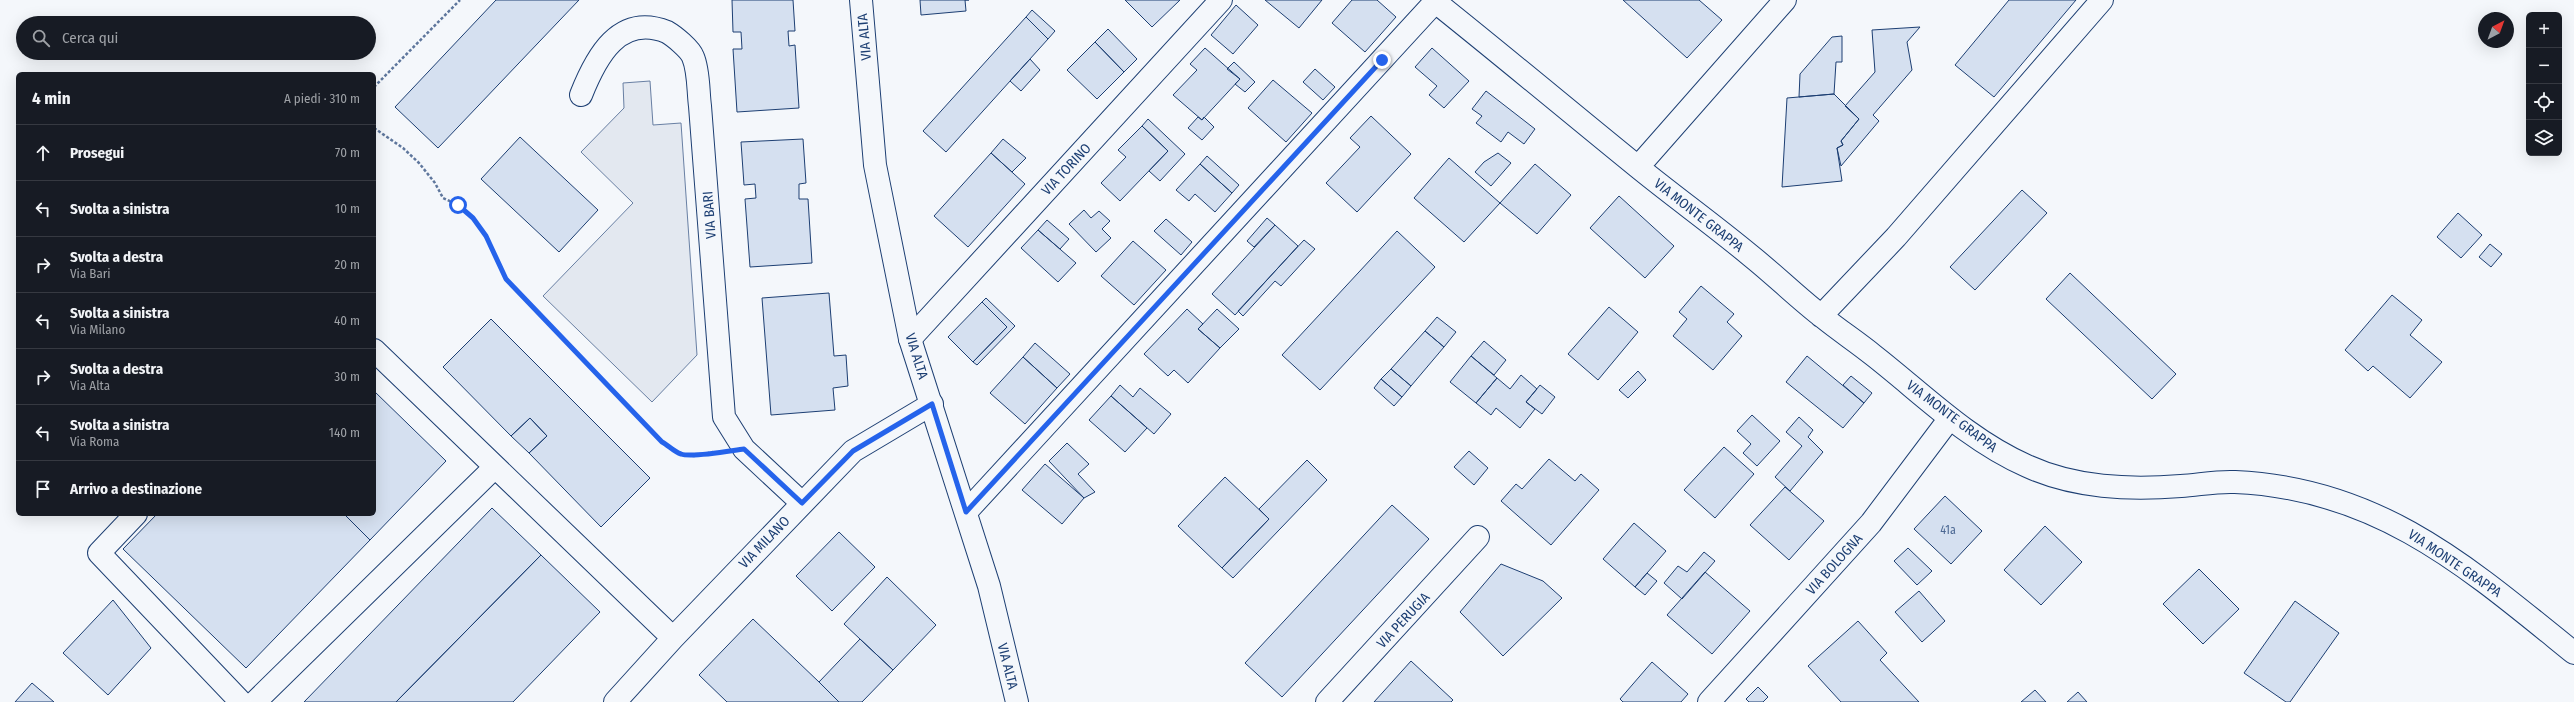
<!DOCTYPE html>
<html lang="it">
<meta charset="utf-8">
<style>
:root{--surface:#171b24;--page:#20242c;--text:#f1f3f6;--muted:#9ea1a6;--line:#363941}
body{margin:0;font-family:"Fira Sans Condensed",sans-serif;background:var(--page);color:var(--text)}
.controls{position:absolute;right:12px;top:12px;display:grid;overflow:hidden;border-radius:6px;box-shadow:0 4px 16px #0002}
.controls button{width:36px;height:36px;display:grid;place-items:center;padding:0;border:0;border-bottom:1px solid var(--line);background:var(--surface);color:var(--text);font:20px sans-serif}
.compass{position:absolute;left:2478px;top:12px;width:36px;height:36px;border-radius:50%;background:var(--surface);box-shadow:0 4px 16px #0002;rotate:41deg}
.stop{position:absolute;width:12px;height:12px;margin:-9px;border:3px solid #2563eb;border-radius:50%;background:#fff}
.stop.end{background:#2563eb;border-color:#fff;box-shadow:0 1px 4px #0008}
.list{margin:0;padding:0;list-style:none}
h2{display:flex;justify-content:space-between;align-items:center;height:52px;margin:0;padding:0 16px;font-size:17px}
h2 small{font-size:13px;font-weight:400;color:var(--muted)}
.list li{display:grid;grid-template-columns:26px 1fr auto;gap:12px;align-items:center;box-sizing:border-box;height:56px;padding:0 16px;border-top:1px solid var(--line)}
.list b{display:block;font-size:15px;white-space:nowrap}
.list p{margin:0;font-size:13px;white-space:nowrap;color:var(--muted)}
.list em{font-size:13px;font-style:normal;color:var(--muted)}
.icon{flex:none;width:22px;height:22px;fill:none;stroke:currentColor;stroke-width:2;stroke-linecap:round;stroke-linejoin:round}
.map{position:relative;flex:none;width:2574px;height:702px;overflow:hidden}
.search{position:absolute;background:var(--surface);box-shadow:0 4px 16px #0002;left:16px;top:16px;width:360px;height:44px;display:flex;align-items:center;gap:10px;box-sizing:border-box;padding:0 14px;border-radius:22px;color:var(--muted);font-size:15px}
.panel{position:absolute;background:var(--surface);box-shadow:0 4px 16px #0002;left:16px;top:72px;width:360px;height:444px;border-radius:6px}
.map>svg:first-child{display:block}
</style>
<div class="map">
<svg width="2574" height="702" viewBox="0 0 2574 702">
<rect width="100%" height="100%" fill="#f4f7fb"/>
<path fill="#e3e8f0" stroke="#687fa3" d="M650 81 653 125 681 123 697 355 652 402 543 296 633 203 581 152 624 108 623 83Z"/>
<path fill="#d5e0f0" stroke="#1d3f73" d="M496 0H579L438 148 395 107Z
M732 0H793L795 31H788L789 46 795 45 799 108 737 112 733 49H742L741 32H733Z
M920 0H969H965L966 11 921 15Z
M1125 0H1180L1152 27Z
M1265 0H1322L1299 28Z
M1352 0H1377L1396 17 1365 52 1332 23Z
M1623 0H1699L1722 20 1687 58Z
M2009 0H2076L1994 97 1955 65Z
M1236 5 1258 25 1233 54 1211 35Z
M1032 10 1055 31 1048 39 1026 17Z
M1026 17 1048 39 946 152 923 131Z
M1920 27 1907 42 1912 70 1873 115 1879 121 1841 166 1837 148 1843 145 1841 141 1859 119 1845 106 1875 72 1872 30Z
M1108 29 1137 59 1124 72 1095 42Z
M1842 36V62H1836L1834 94 1799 97 1800 74 1832 37Z
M1095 42 1124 72 1097 99 1067 70Z
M1205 48 1240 79 1202 120 1173 95 1197 70 1190 64Z
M1432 48 1469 81 1444 108 1429 95 1437 86 1415 67Z
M1030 59 1040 70 1021 91 1010 81Z
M1234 62 1255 82 1245 92 1235 84 1240 79 1227 69Z
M1315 69 1335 87 1323 100 1303 82Z
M1273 80 1312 113 1286 142 1248 108Z
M1486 91 1535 129 1524 144 1508 132 1501 142 1476 123 1482 116 1472 109Z
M1834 94 1859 119 1841 141 1843 145 1837 148 1842 181 1782 187 1787 98Z
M1371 116 1411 154 1357 212 1326 183 1360 147 1350 138Z
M1198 117 1202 120 1204 117 1214 127 1202 140 1188 128Z
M1148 119 1185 154 1160 181 1149 171 1168 151 1142 126Z
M1142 126 1168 151 1120 201 1101 183 1126 157 1118 150Z
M520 137 598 210 559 252 481 179Z
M803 139 806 183 799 184V199H808L812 263 750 267 745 199 756 198 755 184 744 185 741 142Z
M1003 139 1026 158 1012 172 991 153Z
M991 153 1025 184 968 247 934 216Z
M1498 153 1511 163 1491 186 1475 172 1484 162Z
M1207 156 1239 185 1232 193 1200 164Z
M1449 158 1500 203 1464 242 1414 198Z
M1200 164 1232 193 1215 212 1195 194 1189 201 1176 190Z
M1535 164 1571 195 1537 234 1500 203Z
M2022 190 2047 213 1975 290 1950 267Z
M1619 196 1674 246 1645 278 1590 228Z
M1084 210 1091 218 1099 211 1110 221 1102 229 1111 238 1096 252 1069 224Z
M2458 213 2482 235 2461 258 2437 237Z
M1267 218 1275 225 1254 247 1247 241Z
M1166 219 1192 242 1181 255 1154 231Z
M1047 220 1069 239 1060 249 1038 230Z
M1275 225 1298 246 1235 315 1212 294Z
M1038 230 1076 263 1058 282 1021 248Z
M1397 231 1435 267 1320 390 1282 355Z
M1304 240 1315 249 1281 286 1275 281 1243 316 1238 311Z
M1133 241 1166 270 1134 305 1101 276Z
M2490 244 2502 254 2491 267 2479 257Z
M2070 273 2176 374 2152 399 2046 299Z
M1701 286 1734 314 1727 322 1742 336 1713 370 1673 336 1687 319 1679 312Z
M829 293 834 356 846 355 848 386 833 388 835 410 771 415 762 298Z
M2392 295 2422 320 2410 335 2442 362 2410 398 2373 366 2368 371 2345 350Z
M986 298 1015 326 977 365 973 362 1007 327 982 302Z
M982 302 1007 327 973 362 948 337Z
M1609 307 1638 332 1598 380 1568 354Z
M1187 309 1203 324 1198 329 1220 348 1188 383 1174 370 1168 376 1144 354Z
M1217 309 1239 329 1220 348 1198 329Z
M1437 317 1456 332 1444 347 1425 331Z
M491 319 650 478 601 527 529 453 547 436 530 418 511 436 443 367Z
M1425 331 1444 347 1411 386 1391 369Z
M1484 341 1506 360 1494 375 1471 356Z
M1035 343 1070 374 1057 388 1023 357Z
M1471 356 1497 378 1476 403 1450 382Z
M1807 356 1864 403 1843 428 1786 382Z
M1023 357 1057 388 1025 424 990 393Z
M1391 369 1411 386 1402 397 1381 379Z
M1638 371 1646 380 1628 398 1619 390Z
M1521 375 1537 389 1526 402 1535 409 1520 428 1496 408 1491 415 1476 403 1497 378 1510 389Z
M1851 376 1872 393 1864 403 1843 385Z
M1381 379 1402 397 1394 406 1374 388Z
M1120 385 1133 397 1140 388 1171 414 1154 434 1111 396Z
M1540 385 1555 397 1542 414 1526 402Z
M374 391 446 461 370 540 344 514H374Z
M1111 396 1147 428 1125 452 1089 420Z
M1752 415 1780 441 1757 466 1743 453 1751 444 1737 431Z
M1799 417 1813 430 1808 437 1823 452 1790 491 1775 477 1802 446 1786 432Z
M530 418 547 436 529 453 511 436Z
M1067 443 1089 464 1078 474 1095 492 1084 498 1049 461Z
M1724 447 1754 474 1715 518 1684 490Z
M1469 451 1488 468 1474 485 1454 467Z
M1549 459 1575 481 1581 474 1599 490 1551 545 1501 501 1516 484 1522 489Z
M1307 460 1327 480 1233 578 1222 568 1269 519 1259 509Z
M1045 464 1084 498 1062 524 1022 490Z
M1225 477 1269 519 1222 568 1178 526Z
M1785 487 1824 521 1789 560 1750 525Z
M1945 496 1982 531 1951 564 1914 529Z
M1392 505 1429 539 1282 697 1245 663Z
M492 508 541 555 396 702H304Z
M157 514H344L370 540 246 668 123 549Z
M1634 523 1666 551 1635 587 1603 559Z
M2045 526 2082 562 2041 605 2004 570Z
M839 532 875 567 832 611 796 576Z
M1908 548 1932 571 1917 585 1894 561Z
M1704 552 1715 561 1682 599 1664 583 1678 566 1687 572Z
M541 555 600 612 513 702H396Z
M1501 564 1543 581 1562 598 1503 656 1460 612Z
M2199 569 2239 609 2203 644 2163 604Z
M1705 572 1750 611 1712 654 1667 615Z
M1647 573 1657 581 1645 595 1635 587Z
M887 577 936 625 893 670 844 624Z
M1919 591 1945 621 1922 642 1895 612Z
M113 600 151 648 108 695 63 653Z
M2295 601 2339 633 2290 702H2286L2244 673Z
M753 619 819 682 839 702H727L699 675Z
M1858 621 1887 653 1880 660 1919 702H1841L1808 666Z
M860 639 893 670 862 702H839L819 682Z
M1411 661 1453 700 1451 702H1374Z
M1652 662 1688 694 1681 702H1623L1620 699Z
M32 683 54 702H15Z
M1758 687 1768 697 1763 702H1749L1746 699Z
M2035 690 2046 702H2021Z
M2078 692 2087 702H2067Z"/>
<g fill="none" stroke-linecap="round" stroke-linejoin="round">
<defs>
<path id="minor" d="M1433 0C1502 55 1570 112 1639 168 1676 198 1715 226 1751 256 1776 276 1799 299 1824 318 1840 331 1857 342 1873 355 1923 394 1968 440 2027 466 2075 488 2129 490 2181 486 2198 485 2217 481 2235 482 2379 488 2469 568 2574 653
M581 95C596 57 619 13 667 32 674 36 690 49 693 57 699 71 698 91 700 106L724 417 744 449 802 503
M1638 167 1785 0
M1821 316 1896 237 2102 0
M910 339 1221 0
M374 350 673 638
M966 512 1435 2
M136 514 99 553 241 702
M255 702 495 467
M615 702 673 638 853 451 932 404
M1327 702 1478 537
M1709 702 1871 523 1950 418"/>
<path id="major" d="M861 0 875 165 910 339 989 586 1017 702"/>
</defs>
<use href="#minor" stroke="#1d3f73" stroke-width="24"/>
<use href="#major" stroke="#1d3f73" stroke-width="24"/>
<path stroke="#5e769c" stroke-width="2.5" stroke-dasharray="3 2" stroke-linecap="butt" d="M374 87 460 0
M374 128 403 148 419 163 435 183 443 198 458 205 473 218 486 235 506 279 662 442 680 454 694 456 713 452"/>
<use href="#minor" stroke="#f4f7fb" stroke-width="22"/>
<use href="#major" stroke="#f4f7fb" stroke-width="22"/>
</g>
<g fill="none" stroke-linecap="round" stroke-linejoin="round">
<path stroke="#2563eb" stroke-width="5" d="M458 205 473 218 486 236 506 279 662 442C668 445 674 452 681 454 692 458 729 451 744 449L802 503 853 451 932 404 966 512 1382 60"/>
</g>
<g text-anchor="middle" stroke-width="3" stroke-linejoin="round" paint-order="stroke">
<g font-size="12" fill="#4b6792">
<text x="1948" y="534">41a</text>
</g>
<g font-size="14" fill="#1d3f73" stroke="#f4f7fb">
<text transform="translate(864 37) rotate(-95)" y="5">VIA ALTA</text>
<text transform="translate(1066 169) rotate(-47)" y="5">VIA TORINO</text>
<text transform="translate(709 215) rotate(-94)" y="5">VIA BARI</text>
<text transform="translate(1699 215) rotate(38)" y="5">VIA MONTE GRAPPA</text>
<text transform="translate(917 356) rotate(73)" y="5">VIA ALTA</text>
<text transform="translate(1952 416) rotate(37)" y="5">VIA MONTE GRAPPA</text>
<text transform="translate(764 542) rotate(-46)" y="5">VIA MILANO</text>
<text transform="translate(2455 563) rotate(34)" y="5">VIA MONTE GRAPPA</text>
<text transform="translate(1834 564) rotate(-48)" y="5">VIA BOLOGNA</text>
<text transform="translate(1403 620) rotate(-47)" y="5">VIA PERUGIA</text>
<text transform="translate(1008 666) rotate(76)" y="5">VIA ALTA</text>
</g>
</g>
</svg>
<div class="controls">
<button>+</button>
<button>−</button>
<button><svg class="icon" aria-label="locate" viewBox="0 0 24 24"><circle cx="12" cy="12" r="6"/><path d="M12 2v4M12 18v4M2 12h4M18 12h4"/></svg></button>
<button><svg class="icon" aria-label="layers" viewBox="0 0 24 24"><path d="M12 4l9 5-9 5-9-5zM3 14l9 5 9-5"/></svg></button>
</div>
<svg class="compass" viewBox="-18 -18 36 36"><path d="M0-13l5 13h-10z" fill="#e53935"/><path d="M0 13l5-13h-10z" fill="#9ea1a6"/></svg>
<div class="stop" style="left:458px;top:205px"></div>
<div class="stop end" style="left:1382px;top:60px"></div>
<div class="search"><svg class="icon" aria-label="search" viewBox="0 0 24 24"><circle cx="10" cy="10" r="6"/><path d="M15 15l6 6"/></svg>Cerca qui</div>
<section class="panel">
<h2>4 min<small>A piedi · 310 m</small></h2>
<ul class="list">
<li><svg class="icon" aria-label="ahead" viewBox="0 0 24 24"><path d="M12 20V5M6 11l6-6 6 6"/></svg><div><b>Prosegui</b></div><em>70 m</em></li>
<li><svg class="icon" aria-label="left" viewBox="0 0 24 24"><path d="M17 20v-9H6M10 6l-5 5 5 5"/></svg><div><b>Svolta a sinistra</b></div><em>10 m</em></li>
<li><svg class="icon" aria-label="right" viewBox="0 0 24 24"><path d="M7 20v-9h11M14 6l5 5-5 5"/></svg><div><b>Svolta a destra</b><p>Via Bari</p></div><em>20 m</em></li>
<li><svg class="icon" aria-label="left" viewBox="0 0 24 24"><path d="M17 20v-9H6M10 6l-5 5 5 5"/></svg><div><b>Svolta a sinistra</b><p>Via Milano</p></div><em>40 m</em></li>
<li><svg class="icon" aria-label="right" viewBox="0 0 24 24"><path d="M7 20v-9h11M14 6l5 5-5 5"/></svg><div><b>Svolta a destra</b><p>Via Alta</p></div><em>30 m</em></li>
<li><svg class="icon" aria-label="left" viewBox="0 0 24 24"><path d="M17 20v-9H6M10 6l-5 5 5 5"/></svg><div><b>Svolta a sinistra</b><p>Via Roma</p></div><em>140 m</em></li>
<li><svg class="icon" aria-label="arrive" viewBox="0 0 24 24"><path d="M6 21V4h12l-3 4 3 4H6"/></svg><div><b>Arrivo a destinazione</b></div></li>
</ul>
</section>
</div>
